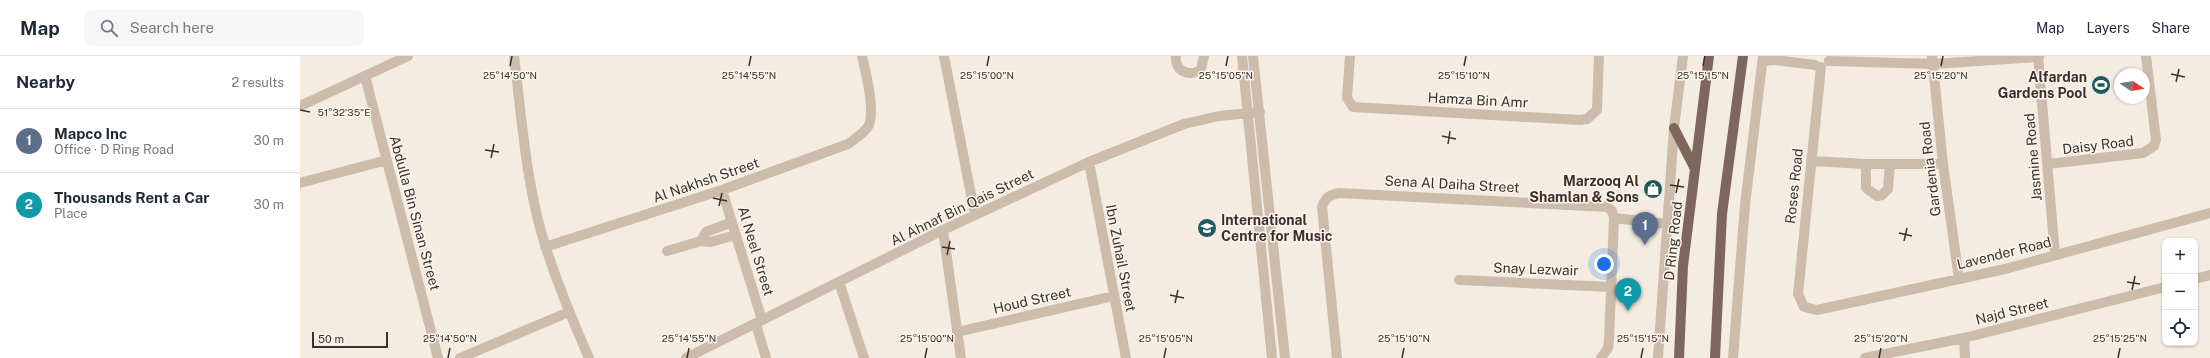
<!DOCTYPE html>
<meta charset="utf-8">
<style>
:root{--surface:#fff;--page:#f6f6f7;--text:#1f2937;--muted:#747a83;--line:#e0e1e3;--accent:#111827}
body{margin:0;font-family:"Public Sans",sans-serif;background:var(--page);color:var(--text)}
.controls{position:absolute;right:12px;bottom:12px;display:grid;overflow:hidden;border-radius:8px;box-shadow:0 1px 3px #0004}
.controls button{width:36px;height:36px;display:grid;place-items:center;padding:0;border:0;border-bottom:1px solid var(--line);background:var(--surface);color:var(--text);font:20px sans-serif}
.compass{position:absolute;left:1814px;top:12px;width:36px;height:36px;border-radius:50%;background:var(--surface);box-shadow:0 1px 3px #0004;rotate:102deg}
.scale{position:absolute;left:12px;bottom:10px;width:76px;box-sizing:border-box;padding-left:4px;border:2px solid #3b302b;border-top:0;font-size:11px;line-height:14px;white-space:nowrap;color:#3b302b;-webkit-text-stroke:3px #fbf5ee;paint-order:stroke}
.you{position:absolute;left:1304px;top:208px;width:14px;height:14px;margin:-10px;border:3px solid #fff;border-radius:50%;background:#1a73e8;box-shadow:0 0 0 6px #1a73e833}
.badge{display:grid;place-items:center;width:26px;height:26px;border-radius:50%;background:var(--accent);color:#fff;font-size:13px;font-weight:700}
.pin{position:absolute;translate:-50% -33px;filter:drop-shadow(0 1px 2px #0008)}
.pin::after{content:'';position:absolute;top:21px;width:14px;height:12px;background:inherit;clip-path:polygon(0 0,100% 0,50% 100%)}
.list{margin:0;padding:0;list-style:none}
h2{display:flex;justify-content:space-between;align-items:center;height:52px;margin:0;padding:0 16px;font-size:17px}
h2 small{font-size:13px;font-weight:400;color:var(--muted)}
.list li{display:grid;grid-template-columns:26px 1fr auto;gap:12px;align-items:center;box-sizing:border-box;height:64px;padding:0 16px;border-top:1px solid var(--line)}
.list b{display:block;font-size:15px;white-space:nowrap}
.list p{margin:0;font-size:13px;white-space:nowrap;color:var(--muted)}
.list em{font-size:13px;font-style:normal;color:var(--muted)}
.icon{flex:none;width:22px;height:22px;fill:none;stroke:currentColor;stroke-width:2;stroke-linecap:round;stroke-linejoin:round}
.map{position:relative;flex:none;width:1910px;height:302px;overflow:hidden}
header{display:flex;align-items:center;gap:24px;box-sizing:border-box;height:56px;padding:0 20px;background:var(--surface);border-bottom:1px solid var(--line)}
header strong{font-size:19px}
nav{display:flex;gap:22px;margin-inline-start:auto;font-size:14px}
.search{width:280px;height:36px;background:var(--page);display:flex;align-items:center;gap:10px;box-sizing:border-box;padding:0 14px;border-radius:8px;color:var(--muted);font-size:15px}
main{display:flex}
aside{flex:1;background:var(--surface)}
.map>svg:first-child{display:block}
</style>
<header>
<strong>Map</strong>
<div class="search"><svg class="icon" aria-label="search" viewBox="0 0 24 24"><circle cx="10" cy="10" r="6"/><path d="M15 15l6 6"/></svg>Search here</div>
<nav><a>Map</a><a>Layers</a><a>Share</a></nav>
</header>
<main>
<aside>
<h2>Nearby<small>2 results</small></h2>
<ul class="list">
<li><span class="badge" style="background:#5c6f8a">1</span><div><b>Mapco Inc</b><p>Office · D Ring Road</p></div><em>30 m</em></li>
<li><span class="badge" style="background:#0f9aa8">2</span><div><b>Thousands Rent a Car</b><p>Place</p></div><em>30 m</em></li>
</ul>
</aside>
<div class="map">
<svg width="1910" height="302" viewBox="0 0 1910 302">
<rect width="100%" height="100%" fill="#f4ebe1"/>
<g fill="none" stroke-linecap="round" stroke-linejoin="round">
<path stroke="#cdbbac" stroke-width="10" d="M214 0C222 63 226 131 246 192 258 229 273 266 289 302
M644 0 675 159
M876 0C874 15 890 22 901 13L904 0
M942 0 972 302
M953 0 985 302
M1050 0 1047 42 1053 51 1280 64 1287 63 1297 54 1299 0
M1632 0 1643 108 1659 223
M1738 0 1755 199
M1463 5 1475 4 1515 9
M1529 5 1633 8 1739 1
M1521 11 1498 238 1504 251 1517 254 1705 213 1910 157
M65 20 138 302
M0 50 108 0
M1511 105 1566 108H1643
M789 106 826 302
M1566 108V132L1577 140 1582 139 1588 133 1590 108
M1748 108 1843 97 1854 90 1856 84 1846 0
M0 127 87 104
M422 134 462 264
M1314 162 1367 168
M643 174 661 302
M401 185 406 176 432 166
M245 191 422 134 548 88C554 83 565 77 569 69 575 52 566 18 562 0
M367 195 401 185 410 186 436 179
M1895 223 1910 219
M1159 224 1311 231
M539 226 564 302
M456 268 466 302
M657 276 814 240
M1664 282 1665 302
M160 302 269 256
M386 302 643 174 789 106 884 68 919 60 960 56
M1037 302 1022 151C1026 141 1029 139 1039 137L1308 151 1312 155 1314 162 1309 284 1308 292 1301 302
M1358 302 1374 72 1383 0
M1433 302 1445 149 1463 0
M1565 302 1664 282 1865 231"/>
<path stroke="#7d675c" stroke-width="10" d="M1374 72 1395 113
M1379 302 1383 210 1409 0
M1415 302 1422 158 1443 0"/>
</g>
<path fill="none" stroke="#3b302b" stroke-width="1.5" d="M210 10 212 0M449 10 451 0M687 10 689 0M926 10 928 0M1164 10 1166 0M1403 10 1405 0M1641 10 1643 0M1871 18 1885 21M1876 26 1879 13M0 54 10 56M1142 80 1156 83M1148 88 1150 75M185 94 199 96M191 102 194 88M1370 129 1384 131M1376 137 1379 123M413 142 427 145M419 150 422 137M1599 177 1612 180M1604 185 1607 172M642 191 655 193M647 199 650 185M1827 226 1840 228M1832 234 1835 220M870 239 884 242M875 247 878 234M148 302 150 292M387 302 389 292M625 302 627 292M864 302 866 292M1102 302 1104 292M1341 302 1343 292M1579 302 1581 292M1818 302 1820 292"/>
<defs>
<symbol id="stadium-disc" viewBox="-11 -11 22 22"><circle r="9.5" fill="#1f5a5e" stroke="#fbf5ee"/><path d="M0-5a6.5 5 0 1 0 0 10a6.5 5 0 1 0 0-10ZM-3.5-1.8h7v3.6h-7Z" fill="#fff"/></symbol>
<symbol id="shop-disc" viewBox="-11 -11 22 22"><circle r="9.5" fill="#1f5a5e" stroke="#fbf5ee"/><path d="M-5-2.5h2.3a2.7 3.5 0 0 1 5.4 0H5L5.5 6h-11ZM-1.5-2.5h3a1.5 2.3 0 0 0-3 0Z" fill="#fff"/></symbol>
<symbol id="school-disc" viewBox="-11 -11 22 22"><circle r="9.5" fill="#1f5a5e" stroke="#fbf5ee"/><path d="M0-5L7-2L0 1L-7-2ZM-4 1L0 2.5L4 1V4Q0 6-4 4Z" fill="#fff"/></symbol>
</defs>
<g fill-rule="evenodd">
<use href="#stadium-disc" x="1790" y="18" width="22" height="22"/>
<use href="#shop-disc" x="1342" y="122" width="22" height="22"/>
<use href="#school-disc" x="896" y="161" width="22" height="22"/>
</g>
<g text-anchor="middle" stroke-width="3" stroke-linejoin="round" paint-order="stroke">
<g font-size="14" font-weight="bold" fill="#3b302b" stroke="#fbf5ee" text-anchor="end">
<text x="1787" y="26">Alfardan<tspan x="1787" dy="16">Gardens Pool</tspan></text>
<text x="1339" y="130">Marzooq Al<tspan x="1339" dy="16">Shamlan &amp; Sons</tspan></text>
<text x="921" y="169" text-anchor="start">International<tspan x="921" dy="16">Centre for Music</tspan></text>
</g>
<g font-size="14" fill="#3b302b" stroke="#fbf5ee">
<text transform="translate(1178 44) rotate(3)" y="5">Hamza Bin Amr</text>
<text transform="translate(1798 89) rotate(-7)" y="5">Daisy Road</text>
<text transform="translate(1733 101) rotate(-95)" y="5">Jasmine Road</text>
<text transform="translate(1630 113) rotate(-97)" y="5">Gardenia Road</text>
<text transform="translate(406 124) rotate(-19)" y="5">Al Nakhsh Street</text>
<text transform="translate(1152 128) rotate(3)" y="5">Sena Al Daiha Street</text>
<text transform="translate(1494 130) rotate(-84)" y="5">Roses Road</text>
<text transform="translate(662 151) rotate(-26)" y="5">Al Ahnaf Bin Qais Street</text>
<text transform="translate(115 157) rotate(75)" y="5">Abdulla Bin Sinan Street</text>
<text transform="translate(1373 185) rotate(-84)" y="5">D Ring Road</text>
<text transform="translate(456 195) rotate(73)" y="5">Al Neel Street</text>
<text transform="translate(1704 197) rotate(-14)" y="5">Lavender Road</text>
<text transform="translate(821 202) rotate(79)" y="5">Ibn Zuhail Street</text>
<text transform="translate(1236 213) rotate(2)" y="5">Snay Lezwair</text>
<text transform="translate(732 244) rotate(-13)" y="5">Houd Street</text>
<text transform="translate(1712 255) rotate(-14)" y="5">Najd Street</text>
</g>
</g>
<g font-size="10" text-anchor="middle" fill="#3b302b" stroke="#fbf5ee" stroke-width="3" stroke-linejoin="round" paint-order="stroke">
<text x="210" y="23">25°14'50"N</text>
<text x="449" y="23">25°14'55"N</text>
<text x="687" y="23">25°15'00"N</text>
<text x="926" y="23">25°15'05"N</text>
<text x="1164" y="23">25°15'10"N</text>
<text x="1403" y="23">25°15'15"N</text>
<text x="1641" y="23">25°15'20"N</text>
<text x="44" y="60">51°32'35"E</text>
<text x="150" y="286">25°14'50"N</text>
<text x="389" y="286">25°14'55"N</text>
<text x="627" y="286">25°15'00"N</text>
<text x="866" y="286">25°15'05"N</text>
<text x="1104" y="286">25°15'10"N</text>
<text x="1343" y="286">25°15'15"N</text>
<text x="1581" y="286">25°15'20"N</text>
<text x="1820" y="286">25°15'25"N</text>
</g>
</svg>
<div class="controls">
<button>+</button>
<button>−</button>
<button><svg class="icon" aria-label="locate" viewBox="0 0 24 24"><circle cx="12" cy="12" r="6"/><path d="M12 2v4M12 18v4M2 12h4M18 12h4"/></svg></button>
</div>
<svg class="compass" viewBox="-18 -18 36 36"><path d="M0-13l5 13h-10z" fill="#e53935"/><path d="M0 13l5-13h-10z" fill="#747a83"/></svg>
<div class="scale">50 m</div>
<div class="you"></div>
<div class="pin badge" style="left:1345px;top:189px;background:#5c6f8a">1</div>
<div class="pin badge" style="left:1328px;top:255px;background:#0f9aa8">2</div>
</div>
</main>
